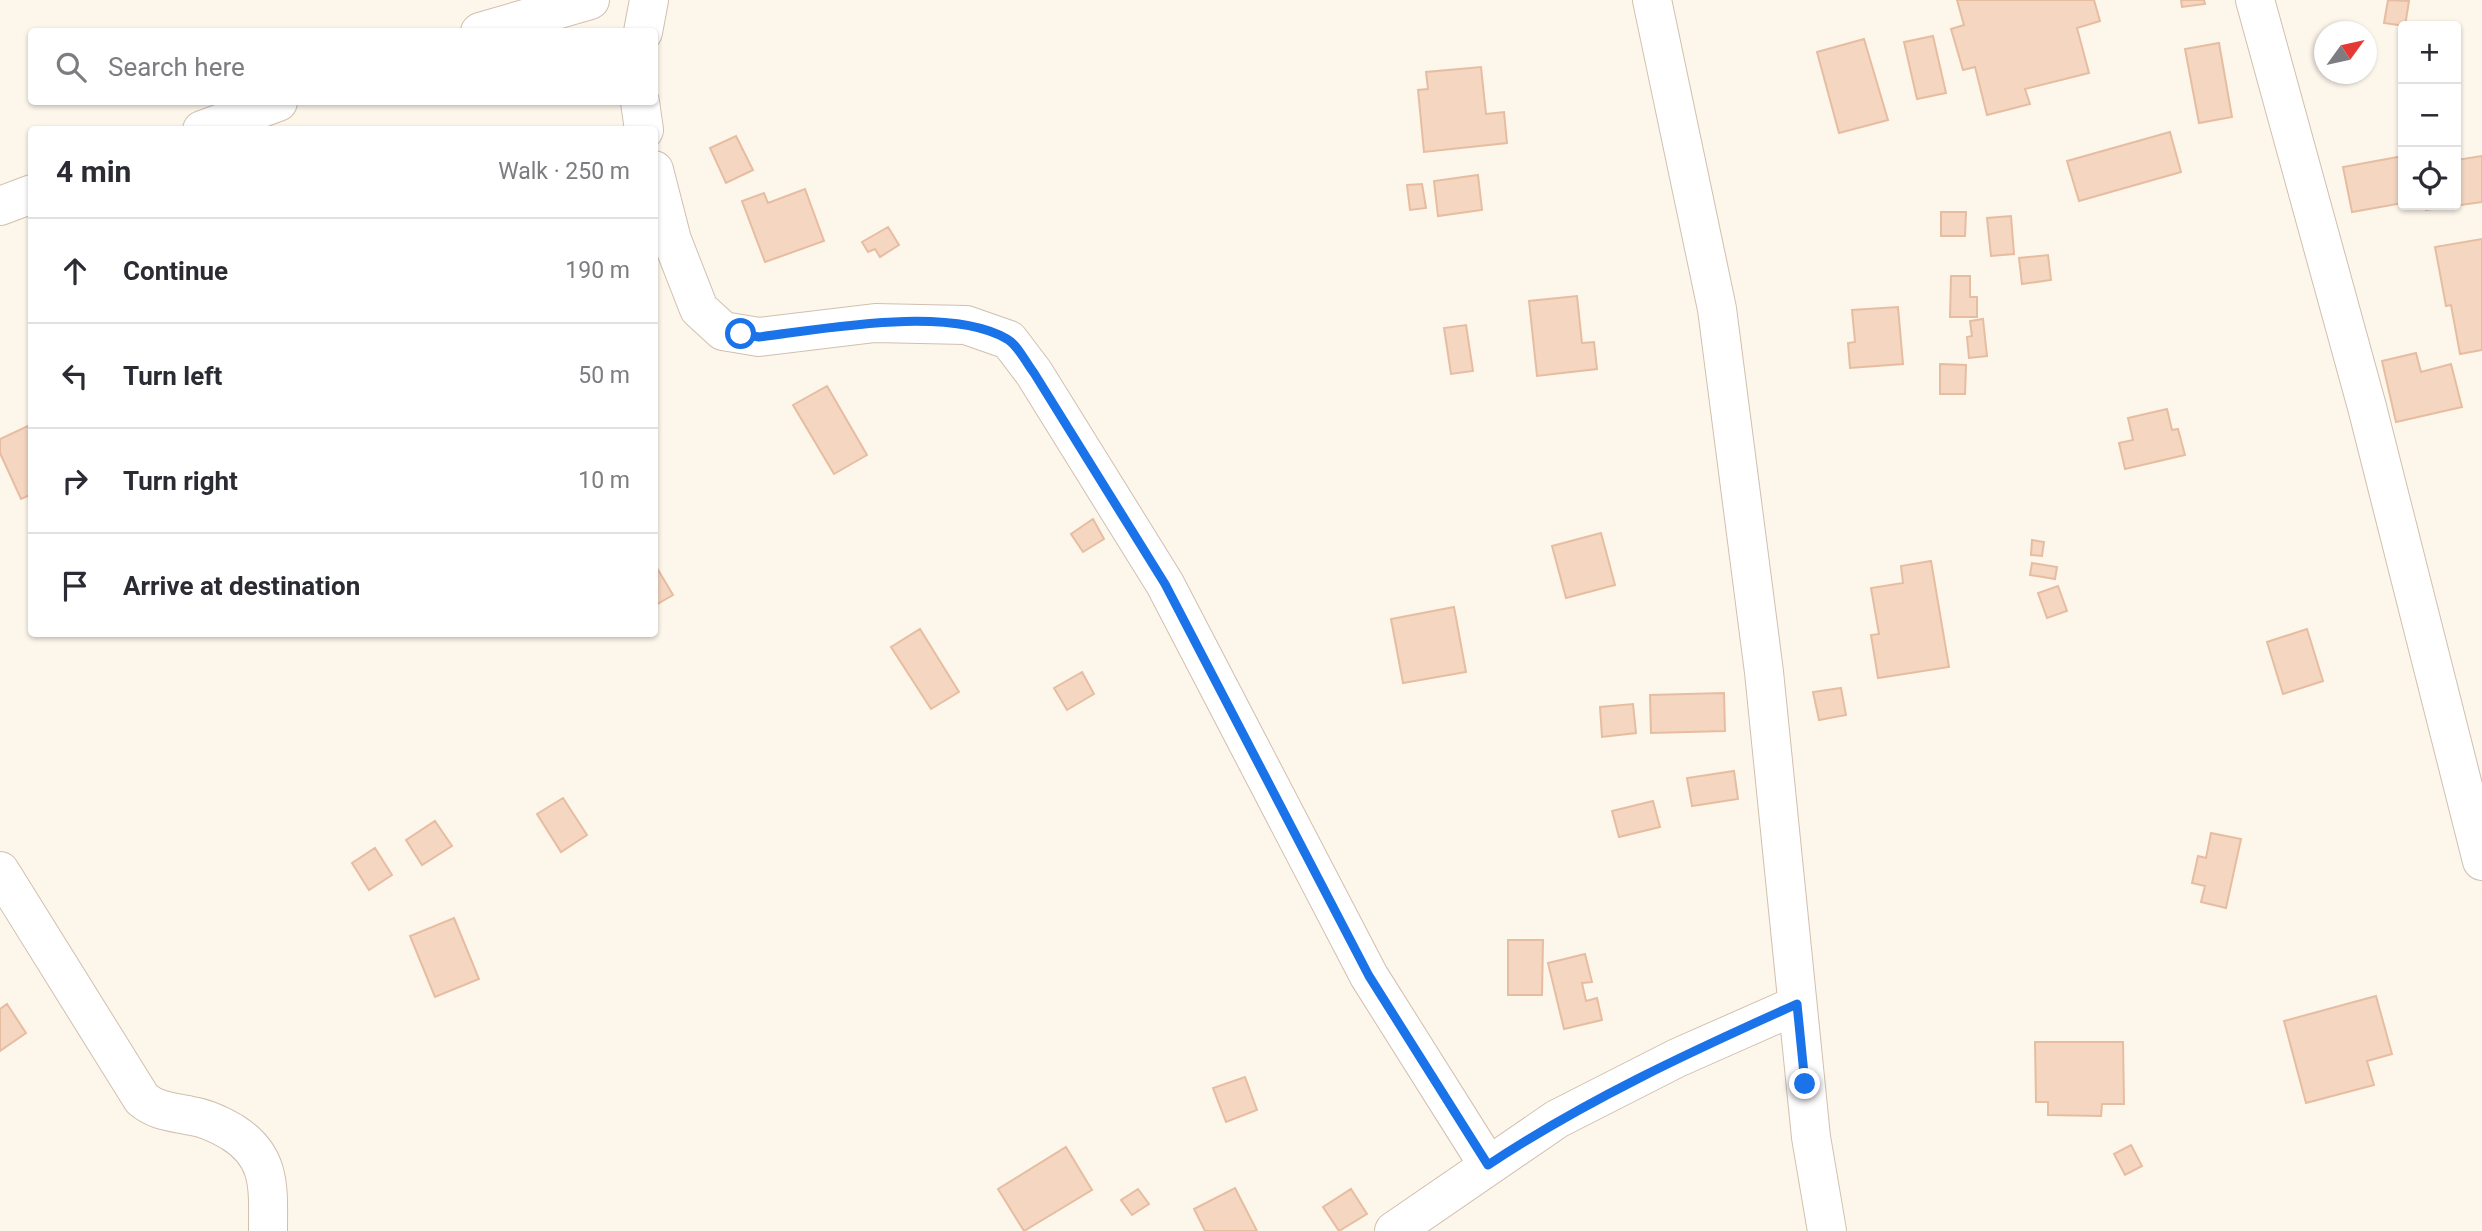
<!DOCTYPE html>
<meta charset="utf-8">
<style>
:root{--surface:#fff;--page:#f2f2f3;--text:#2b2b33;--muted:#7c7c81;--line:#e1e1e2}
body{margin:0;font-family:Roboto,sans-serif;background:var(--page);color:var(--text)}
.controls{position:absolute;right:21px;top:21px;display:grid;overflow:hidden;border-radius:7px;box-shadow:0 2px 5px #0004}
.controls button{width:63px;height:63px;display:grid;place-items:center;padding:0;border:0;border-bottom:2px solid var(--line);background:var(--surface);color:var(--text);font:35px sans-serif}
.compass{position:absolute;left:2314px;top:21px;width:63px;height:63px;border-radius:50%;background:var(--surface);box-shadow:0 2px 5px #0004;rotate:57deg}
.stop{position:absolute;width:21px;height:21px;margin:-16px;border:5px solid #1a73e8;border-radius:50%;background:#fff}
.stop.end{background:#1a73e8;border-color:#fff;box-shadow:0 2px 7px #0008}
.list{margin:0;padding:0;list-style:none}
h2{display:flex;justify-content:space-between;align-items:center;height:91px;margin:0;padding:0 28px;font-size:30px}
h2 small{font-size:23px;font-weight:400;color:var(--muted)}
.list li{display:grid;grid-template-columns:46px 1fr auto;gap:21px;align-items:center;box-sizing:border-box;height:105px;padding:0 28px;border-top:2px solid var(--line)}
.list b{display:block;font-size:26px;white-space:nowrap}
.list em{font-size:23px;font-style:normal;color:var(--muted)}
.icon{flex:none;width:38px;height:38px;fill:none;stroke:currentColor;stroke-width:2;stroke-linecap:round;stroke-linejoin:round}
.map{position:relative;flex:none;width:2482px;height:1231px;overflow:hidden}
.search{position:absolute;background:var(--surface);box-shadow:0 2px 5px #0004;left:28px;top:28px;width:630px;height:77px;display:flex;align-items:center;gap:18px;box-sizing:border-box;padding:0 24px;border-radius:7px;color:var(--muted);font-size:26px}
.panel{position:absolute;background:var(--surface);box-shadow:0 2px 5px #0004;left:28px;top:126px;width:630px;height:511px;border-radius:7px}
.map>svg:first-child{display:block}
</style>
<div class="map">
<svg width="2482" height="1231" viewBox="0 0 2482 1231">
<rect width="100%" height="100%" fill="#fdf6eb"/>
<path fill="#f4d6c1" stroke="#e7bda1" stroke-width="2" d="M1957 0H2094L2100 21 2077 28 2089 73 2025 89 2030 104 1987 115 1975 67 1963 70 1951 29 1964 25Z
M2181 0H2204L2205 4 2182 7Z
M2388 0 2409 1 2405 26 2384 23Z
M1933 36 1946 93 1917 99 1904 42Z
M1864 39 1888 120 1839 133 1817 52Z
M2219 43 2232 117 2199 123 2185 49Z
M1481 67 1486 114 1504 112 1507 143 1424 152 1418 90 1428 89 1426 72Z
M2170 132 2181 172 2079 201 2067 161Z
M736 136 753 170 726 183 710 148Z
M2403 156V203L2352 212 2343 167Z
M2482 156V202L2426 210 2425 205H2456V160Z
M1478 175 1482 210 1438 216 1434 181Z
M1422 184 1426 208 1410 210 1407 185Z
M805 189 824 241 765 262 742 201 764 193 768 203Z
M1941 212H1966L1965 236H1941Z
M2011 216 2014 254 1991 256 1987 218Z
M888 227 899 245 880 257 875 249 868 252 862 242Z
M2482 239V350L2460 354 2451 305 2446 306 2435 247Z
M2048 255 2051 280 2022 284 2019 258Z
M1951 276H1970V297H1977V317H1950Z
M1577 296 1582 343 1594 342 1597 369 1537 376 1529 301Z
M1898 307 1903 364 1850 368 1848 343 1855 342 1852 310Z
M1983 319 1987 356 1969 358 1967 337 1972 336 1970 321Z
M1466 325 1473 371 1451 374 1444 328Z
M2416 353 2421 372 2451 364 2462 407 2396 422 2382 361Z
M1940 364 1966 365 1965 394H1940Z
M827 386 867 455 834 474 793 405Z
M2167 409 2172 430 2178 429 2185 455 2125 469 2119 443 2133 440 2128 418Z
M32 424V494L21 499 0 453V439Z
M1093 519 1104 539 1083 552 1071 534Z
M1601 533 1615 585 1566 598 1552 546Z
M2032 540 2044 542 2042 556 2031 555Z
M1931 561 1949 667 1878 678 1871 635 1879 634 1871 588 1903 583 1901 566Z
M654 563 673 595 654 606Z
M2032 563 2057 567 2055 579 2030 575Z
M2058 586 2067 611 2047 618 2038 593Z
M1454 607 1466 672 1403 683 1391 619Z
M920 629 959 692 931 709 891 647Z
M2307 629 2323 681 2283 694 2267 642Z
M1082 672 1094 694 1067 710 1054 688Z
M1841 688 1846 715 1819 720 1813 692Z
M1724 693 1725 731 1651 733 1650 695Z
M1633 704 1636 733 1602 737 1600 707Z
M1734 771 1738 799 1692 806 1687 778Z
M563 798 587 835 561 852 537 814Z
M1653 801 1660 827 1619 837 1612 811Z
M435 821 452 846 422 865 406 840Z
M2211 833 2241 839 2226 908 2201 902 2205 886 2192 883 2198 856 2206 858Z
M375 848 392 875 369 890 352 863Z
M454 918 479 979 435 997 410 936Z
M1508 940H1543L1542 995H1508Z
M1585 954 1592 982 1582 983 1586 1001 1597 998 1602 1020 1564 1029 1548 963Z
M2376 996 2392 1054 2367 1061 2374 1085 2306 1103 2284 1021Z
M7 1004 26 1033 0 1051V1009Z
M2035 1042H2123L2124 1104H2102L2101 1116 2048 1115V1102H2036Z
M1245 1077 1257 1110 1226 1122 1213 1088Z
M2131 1145 2142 1166 2125 1175 2114 1154Z
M1066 1147 1092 1190 1024 1231 998 1189Z
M1235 1188 1257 1231H1205L1194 1209Z
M1138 1189 1149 1204 1132 1215 1121 1200Z
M1351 1189 1367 1214 1339 1231 1323 1207Z"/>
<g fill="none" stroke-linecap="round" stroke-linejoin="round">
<defs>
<path id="minor" d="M1652 0 1717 309 1764 672 1811 1137 1827 1231
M2255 0 2367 407 2482 861
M480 32 590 0
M643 32 649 0
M640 102 644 130
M202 130 278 102
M654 170 672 240 699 309 723 331 759 337 875 323 966 325 1009 340 1034 373 1165 584 1369 976 1488 1165
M0 206 32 194
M0 871 142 1099C157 1112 174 1112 192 1116 206 1118 220 1125 232 1132 272 1157 268 1188 268 1231
M1394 1231 1557 1119 1677 1058 1797 1005"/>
</defs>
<use href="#minor" stroke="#d1bfaf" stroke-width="40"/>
<use href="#minor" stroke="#fff" stroke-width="38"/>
</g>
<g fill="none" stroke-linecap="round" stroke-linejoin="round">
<path stroke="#1a73e8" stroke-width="9" d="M741 334 759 337C824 329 949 305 1007 339 1018 345 1026 363 1034 373L1165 584 1369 976 1488 1165C1586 1100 1690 1052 1797 1004L1805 1084"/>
</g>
</svg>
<div class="controls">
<button>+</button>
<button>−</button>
<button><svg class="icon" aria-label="locate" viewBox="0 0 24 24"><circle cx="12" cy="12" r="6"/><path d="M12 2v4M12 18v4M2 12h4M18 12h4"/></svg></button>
</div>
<svg class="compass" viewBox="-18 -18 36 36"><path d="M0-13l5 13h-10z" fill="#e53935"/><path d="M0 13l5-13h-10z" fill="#7c7c81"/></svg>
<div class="stop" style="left:741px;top:334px"></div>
<div class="stop end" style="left:1805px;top:1084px"></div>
<div class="search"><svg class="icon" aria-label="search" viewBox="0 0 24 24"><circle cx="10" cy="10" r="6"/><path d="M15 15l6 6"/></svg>Search here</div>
<section class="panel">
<h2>4 min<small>Walk · 250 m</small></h2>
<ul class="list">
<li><svg class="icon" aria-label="ahead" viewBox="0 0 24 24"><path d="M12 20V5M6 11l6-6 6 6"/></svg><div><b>Continue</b></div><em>190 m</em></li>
<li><svg class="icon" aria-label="left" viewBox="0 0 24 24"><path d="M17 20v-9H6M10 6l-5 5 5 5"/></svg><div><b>Turn left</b></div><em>50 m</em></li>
<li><svg class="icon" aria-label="right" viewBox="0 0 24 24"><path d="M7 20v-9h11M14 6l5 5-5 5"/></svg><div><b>Turn right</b></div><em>10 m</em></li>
<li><svg class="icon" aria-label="arrive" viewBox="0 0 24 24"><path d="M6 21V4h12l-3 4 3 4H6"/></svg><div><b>Arrive at destination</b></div></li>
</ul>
</section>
</div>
